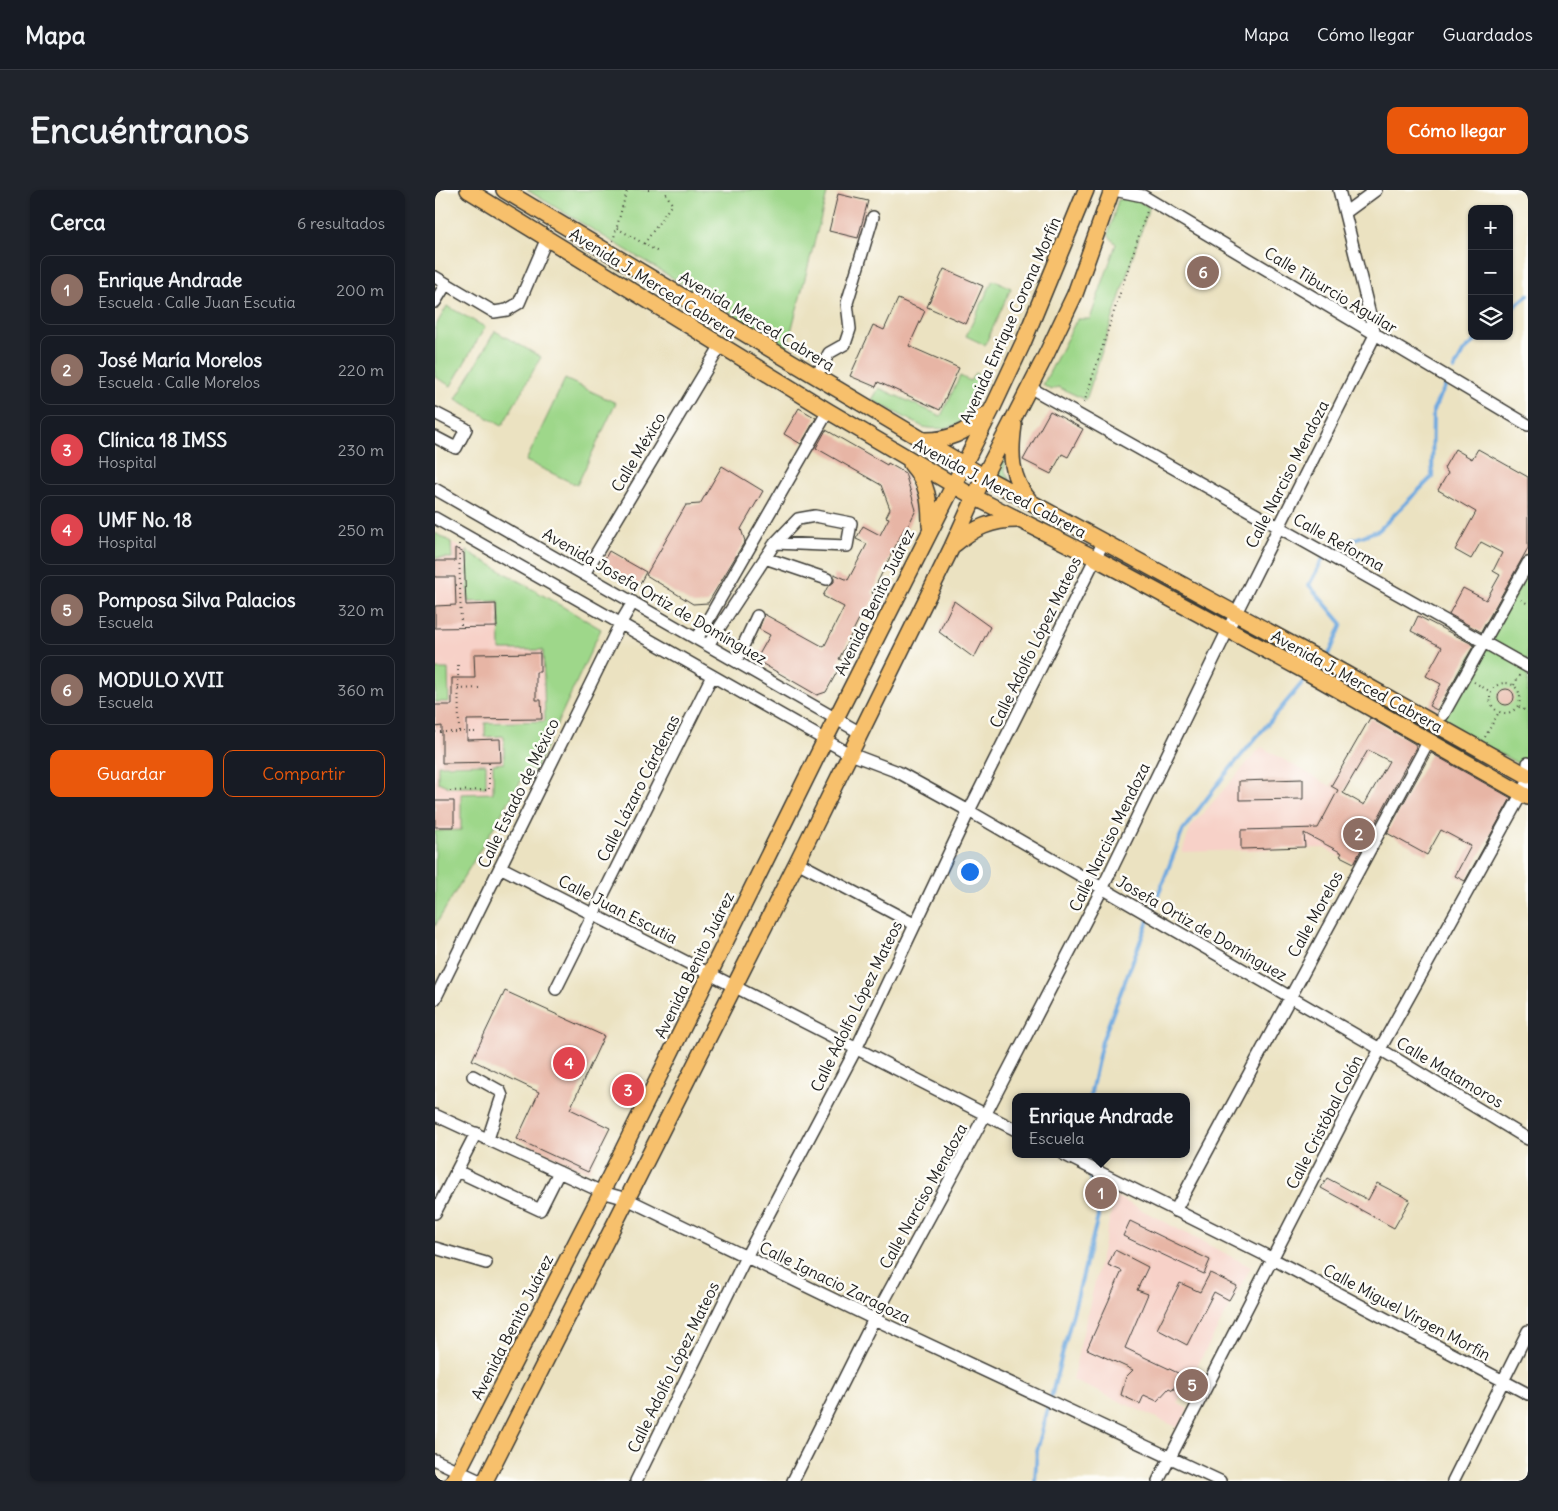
<!DOCTYPE html>
<html lang="es">
<meta charset="utf-8">
<style>
:root{--surface:#171b24;--page:#20242c;--text:#f1f3f6;--muted:#9ea1a6;--line:#363941;--accent:#ea580c}
body{margin:0;font-family:Delius,sans-serif;background:var(--page);color:var(--text)}
.controls{position:absolute;right:15px;top:15px;display:grid;overflow:hidden;border-radius:10px;box-shadow:0 1px 4px #0004}
.controls button{width:45px;height:45px;display:grid;place-items:center;padding:0;border:0;border-bottom:1px solid var(--line);background:var(--surface);color:var(--text);font:25px sans-serif}
.you{position:absolute;left:534px;top:681px;width:18px;height:18px;margin:-12px;border:4px solid #fff;border-radius:50%;background:#1a73e8;box-shadow:0 0 0 8px #1a73e833}
.badge{display:grid;place-items:center;width:32px;height:32px;border-radius:50%;background:var(--accent);color:#fff;font-size:16px;font-weight:700}
.pin{position:absolute;translate:-50% -50%;border:2px solid #fff;box-shadow:0 1px 5px #0006}
.popup{position:absolute;left:577px;top:903px;width:178px;height:65px;box-sizing:border-box;display:grid;place-content:center;border-radius:10px;background:var(--surface);filter:drop-shadow(0 1px 4px #0005);font-size:16px;white-space:nowrap;color:var(--muted)}
.popup b{font-size:19px;color:var(--text)}
.popup::after{content:'';position:absolute;left:50%;top:100%;margin-left:-10px;border:10px solid transparent;border-top-color:var(--surface)}
.list{margin:0;padding:0;list-style:none}
h2{display:flex;justify-content:space-between;align-items:center;height:65px;margin:0;padding:0 20px;font-size:21px}
h2 small{font-size:16px;font-weight:400;color:var(--muted)}
.list li{display:grid;grid-template-columns:32px 1fr auto;gap:15px;align-items:center;box-sizing:border-box;height:70px;margin:0 10px 10px;padding:0 10px;border:1px solid var(--line);border-radius:10px}
.list b{display:block;font-size:19px;white-space:nowrap}
.list p{margin:0;font-size:16px;white-space:nowrap;color:var(--muted)}
.list em{font-size:16px;font-style:normal;color:var(--muted)}
.actions{display:flex;gap:10px;padding:15px 20px}
.actions a{flex:1;padding:11px 0;border:1px solid var(--accent);border-radius:10px;text-align:center;font-size:18px;color:var(--accent)}
.actions .main{background:var(--accent);color:#fff}
.icon{flex:none;width:28px;height:28px;fill:none;stroke:currentColor;stroke-width:2;stroke-linecap:round;stroke-linejoin:round}
.map{position:relative;flex:none;width:1093px;height:1291px;overflow:hidden;border-radius:10px}
header{display:flex;align-items:center;gap:30px;box-sizing:border-box;height:70px;padding:0 25px;background:var(--surface);border-bottom:1px solid var(--line)}
header strong{font-size:24px}
nav{display:flex;gap:28px;margin-inline-start:auto;font-size:18px}
.intro{display:flex;align-items:center;justify-content:space-between;box-sizing:border-box;height:120px;padding:0 30px}
h1{margin:0;font-size:35px}
.button{padding:12px 22px;border-radius:10px;background:var(--accent);color:#fff;font-size:18px;font-weight:700}
main{display:flex;gap:30px;padding:0 30px}
aside{flex:1;background:var(--surface);border-radius:10px;box-shadow:0 1px 4px #0004}
.map>svg:first-child{display:block}
</style>
<header>
<strong>Mapa</strong>
<nav><a>Mapa</a><a>Cómo llegar</a><a>Guardados</a></nav>
</header>
<div class="intro"><h1>Encuéntranos</h1><a class="button">Cómo llegar</a></div>
<main>
<aside>
<h2>Cerca<small>6 resultados</small></h2>
<ul class="list">
<li><span class="badge" style="background:#8d6e63">1</span><div><b>Enrique Andrade</b><p>Escuela · Calle Juan Escutia</p></div><em>200 m</em></li>
<li><span class="badge" style="background:#8d6e63">2</span><div><b>José María Morelos</b><p>Escuela · Calle Morelos</p></div><em>220 m</em></li>
<li><span class="badge" style="background:#e0444e">3</span><div><b>Clínica 18 IMSS</b><p>Hospital</p></div><em>230 m</em></li>
<li><span class="badge" style="background:#e0444e">4</span><div><b>UMF No. 18</b><p>Hospital</p></div><em>250 m</em></li>
<li><span class="badge" style="background:#8d6e63">5</span><div><b>Pomposa Silva Palacios</b><p>Escuela</p></div><em>320 m</em></li>
<li><span class="badge" style="background:#8d6e63">6</span><div><b>MODULO XVII</b><p>Escuela</p></div><em>360 m</em></li>
</ul>
<div class="actions"><a class="main">Guardar</a><a>Compartir</a></div>
</aside>
<div class="map">
<svg width="1093" height="1291" viewBox="0 0 1093 1291">
<rect width="100%" height="100%" fill="#fdfcf7"/>
<filter id="ink" filterUnits="userSpaceOnUse"><feTurbulence type="fractalNoise" baseFrequency=".02" numOctaves="2"/><feDisplacementMap in="SourceGraphic" scale="10" xChannelSelector="R" yChannelSelector="G"/><feConvolveMatrix kernelMatrix="1 2 1 2 8 2 1 2 1" color-interpolation-filters="sRGB"/></filter>
<filter id="wash" filterUnits="userSpaceOnUse"><feTurbulence type="fractalNoise" baseFrequency=".0096" numOctaves="4" result="noise"/><feDisplacementMap in="SourceGraphic" scale="20" xChannelSelector="R" yChannelSelector="G"/><feGaussianBlur stdDeviation="1.12" result="paint"/><feColorMatrix in="noise" values="0 0 0 0 0 0 0 0 0 0 0 0 0 0 0 0 0 1.4 0 .05"/><feComposite in="paint" operator="in"/></filter>
<g filter="url(#wash)">
<rect width="100%" height="100%" fill="#ebe2c1"/>
<path fill="#f7d1c8" d="M0 343 166 439 100 581 93 579 0 736Z
M826 557 947 625 920 674 889 658 747 662 756 637Z
M680 1006 816 1077 742 1213 753 1219 744 1238 637 1190Z"/>
<path fill="#9ed78a" stroke="#5d7a53" d="M92 0H393L352 157Z
M697 7 714 17 651 210 623 197 616 200 608 195 642 129H655L681 54 673 45 683 10Z
M558 90 576 98 550 155 531 146Z
M12 116 50 137 16 196 0 187V137Z
M60 141 106 167 67 236 21 209Z
M540 183 552 189C537 221 529 245 488 237L437 210 444 198 506 226 525 186 535 191Z
M130 189 181 213 142 295 91 271Z
M570 260V281L578 298 557 286Z
M0 343 16 352 17 368H0Z
M32 361 166 439 100 581 93 579 0 736V641L26 640V604L58 603V574L69 573V546L50 547V533L110 531 108 460H65L64 411 33 412Z
M1093 361V579L1002 529Z
M0 479H13L14 512H0Z
M51 574V597H14L3 592V575Z"/>
<g fill="none" stroke-linecap="round" stroke-linejoin="round">
<path stroke="#6ea9df" stroke-width="4" d="M1074 121 1093 105
M1019 179 1029 161 1046 146
M890 468 895 462 907 434 874 395 893 359 944 340 997 287 998 220 1013 191
M655 907 667 851 748 640 789 586 873 486
M600 1291 602 1261 663 1027 652 964"/>
</g>
<g id="blocks">
<path fill="#e7b5a5" fill-rule="evenodd" d="M403 4 433 11 423 48 394 41Z
M509 79 548 96 531 134 492 117Z
M463 109 490 121 474 156 524 178 505 220 443 192 441 197 415 186 438 135 449 140Z
M364 218 381 228 366 254 349 244Z
M615 221 648 239 633 267 627 264 616 284 588 270Z
M391 240 452 275 453 273 470 283 481 320 472 338 470 337 437 403 440 405 430 425 427 423 404 469 408 471 391 502 382 505 321 470 335 445 324 439 329 424 389 457 409 417 388 406 393 396 399 392V384L413 390 432 354 421 349 428 336 445 345 454 328 451 327 455 319 446 295 381 258Z
M1020 259 1037 269 1043 259 1093 287V358L1046 442 1014 424 1028 398 1051 410 1065 385 1058 381 1067 363 1046 352 1036 369 1020 360 1041 322 1003 300 1013 283 1009 278Z
M287 276 328 301 306 339 310 351 273 413 258 414 211 385 251 315 265 314Z
M20 358 29 363 31 415 61 414 62 437 0 438V416L21 415 20 387H0V371H20Z
M174 361 211 382 203 397 166 376Z
M519 411 555 437 539 468 504 442Z
M983 426 1039 455 1002 520 994 516 1006 494 991 486 1007 457 976 441Z
M105 463V482H101V510H106L107 529 32 530V550L65 549 66 572 7 573V536L0 537V515H17V488H40L39 464Z
M1063 507a8 8 0 1 1 16 0a8 8 0 1 1-16 0Z
M935 528 980 554 981 557 919 673 905 666 907 663 869 643 870 657 806 659V640L883 638 903 600 896 596ZM933 560 954 571 929 615 908 603Z
M996 563 1076 608 1030 691 1020 686 1036 656 1006 640 992 665 952 643Z
M868 589V609L804 610V591Z
M0 611H19V637H0Z
M70 801 169 846 135 919 175 938 153 982 82 949 104 902 37 870Z
M892 988 933 1010 942 993 975 1010 959 1038 886 998Z
M695 1031 775 1070 769 1084 688 1046Z
M680 1060 713 1077 702 1100 713 1104 690 1158 745 1184 738 1200 734 1198 722 1211 709 1205 705 1214 686 1205 691 1187 698 1180 652 1159 687 1081 673 1075Z
M775 1083 802 1096 794 1110 779 1102 752 1155 722 1139 745 1093 765 1102Z"/>
</g>
</g>
<g filter="url(#ink)">
<use href="#blocks" fill-opacity="0" stroke="#3b3a35" stroke-width="1"/>
<g fill="none" stroke-linecap="round" stroke-linejoin="round">
<defs>
<path id="minor" d="M679 0 708 6 1093 235
M911 22 941 0
M0 87 59 122 72 120 84 113 112 48
M0 112 11 94
M381 187 394 163 410 154 415 139 412 113 438 27
M594 197 1093 477
M0 223 31 239 21 258 0 247
M0 299 424 542
M0 328 413 563 463 582 534 621 945 859 1093 949
M330 368 392 389
M149 384 286 155
M262 449 393 221
M273 455 340 353 363 329 380 326 416 333 412 356 340 353
M301 471 322 426
M1008 525 1093 373
M1093 574V573
M362 672 479 734
M65 677 581 940
M121 799 277 486
M0 809 185 434 198 412
M38 886 65 901 67 906 53 949
M0 925 167 1002 192 1009 439 1129 785 1291
M628 964 836 1068 1093 1204
M22 981 105 1020 124 982
M740 1021 994 550
M0 1023 41 943
M0 1058 51 1073
M0 1270 45 1291
M201 1291 311 1067 421 859 534 621 668 353
M358 1291 439 1129 550 925 667 699 801 423 940 145 904 0
M723 1291 945 859 1093 592
M1018 1291 1093 1141"/>
<path id="major" d="M33 0 393 221 539 307 660 368 877 485 1093 607
M69 0 553 289 886 470 1093 586
M579 235C575 263 575 288 594 310
M487 250C513 251 531 243 549 225
M476 274C493 293 495 312 495 336
M520 354C539 338 557 330 582 330
M18 1291 167 1002 390 550 559 215 588 153 651 0
M50 1291 362 672 517 357 549 286 611 165 640 104 677 0"/>
</defs>
<use href="#minor" stroke="#3b3a35" stroke-width="14"/>
<use href="#major" stroke="#3b3a35" stroke-width="18"/>
<path stroke="#3b3a35" stroke-width="2" stroke-dasharray="1 4" stroke-linecap="butt" d="M213 0H218
M182 38 223 62
M178 51 192 0
M209 54 237 14 229 0
M649 213 712 21
M24 354 26 439
M1086 410 1093 414
M1039 492 1056 502
M1055 508a15 15 0 1 1 30 0a15 15 0 1 1-30 0Z
M1079 495 1085 484
M23 499 45 498
M1084 517 1093 522
M0 542H24L23 474
M24 542H44
M1050 547 1064 522
M15 601 54 600V573"/>
<use href="#minor" stroke="#fff" stroke-width="11"/>
<use href="#major" stroke="#f7c06c" stroke-width="15"/>
</g>
</g>
<g text-anchor="middle" stroke-width="5" stroke-linejoin="round" paint-order="stroke">
<g font-size="16" fill="#1c1c1c" stroke="#fdfcf7">
<text transform="translate(218 93) rotate(32)" y="6">Avenida J. Merced Cabrera</text>
<text transform="translate(896 100) rotate(31)" y="6">Calle Tiburcio Aguilar</text>
<text transform="translate(575 130) rotate(-66)" y="6">Avenida Enrique Corona Morfín</text>
<text transform="translate(322 131) rotate(31)" y="6">Avenida Merced Cabrera</text>
<text transform="translate(203 262) rotate(-59)" y="6">Calle México</text>
<text transform="translate(852 284) rotate(-63)" y="6">Calle Narciso Mendoza</text>
<text transform="translate(565 298) rotate(28)" y="6">Avenida J. Merced Cabrera</text>
<text transform="translate(904 352) rotate(29)" y="6">Calle Reforma</text>
<text transform="translate(220 406) rotate(30)" y="6">Avenida Josefa Ortiz de Domínguez</text>
<text transform="translate(439 412) rotate(-64)" y="6">Avenida Benito Juárez</text>
<text transform="translate(600 452) rotate(-64)" y="6">Calle Adolfo López Mateos</text>
<text transform="translate(922 491) rotate(29)" y="6">Avenida J. Merced Cabrera</text>
<text transform="translate(203 598) rotate(-63)" y="6">Calle Lázaro Cárdenas</text>
<text transform="translate(83 603) rotate(-64)" y="6">Calle Estado de México</text>
<text transform="translate(674 647) rotate(-64)" y="6">Calle Narciso Mendoza</text>
<text transform="translate(183 719) rotate(27)" y="6">Calle Juan Escutia</text>
<text transform="translate(880 724) rotate(-61)" y="6">Calle Morelos</text>
<text transform="translate(767 738) rotate(30)" y="6">Josefa Ortiz de Domínguez</text>
<text transform="translate(259 775) rotate(-64)" y="6">Avenida Benito Juárez</text>
<text transform="translate(421 816) rotate(-64)" y="6">Calle Adolfo López Mateos</text>
<text transform="translate(1015 882) rotate(31)" y="6">Calle Matamoros</text>
<text transform="translate(889 932) rotate(-63)" y="6">Calle Cristóbal Colón</text>
<text transform="translate(488 1006) rotate(-61)" y="6">Calle Narciso Mendoza</text>
<text transform="translate(400 1092) rotate(26)" y="6">Calle Ignacio Zaragoza</text>
<text transform="translate(972 1122) rotate(28)" y="6">Calle Miguel Virgen Morfín</text>
<text transform="translate(77 1137) rotate(-63)" y="6">Avenida Benito Juárez</text>
<text transform="translate(238 1177) rotate(-64)" y="6">Calle Adolfo López Mateos</text>
</g>
</g>
</svg>
<div class="controls">
<button>+</button>
<button>−</button>
<button><svg class="icon" aria-label="layers" viewBox="0 0 24 24"><path d="M12 4l9 5-9 5-9-5zM3 14l9 5 9-5"/></svg></button>
</div>
<div class="you"></div>
<div class="pin badge" style="left:666px;top:1003px;background:#8d6e63">1</div>
<div class="popup"><b>Enrique Andrade</b>Escuela</div>
<div class="pin badge" style="left:924px;top:644px;background:#8d6e63">2</div>
<div class="pin badge" style="left:193px;top:900px;background:#e0444e">3</div>
<div class="pin badge" style="left:134px;top:873px;background:#e0444e">4</div>
<div class="pin badge" style="left:757px;top:1195px;background:#8d6e63">5</div>
<div class="pin badge" style="left:768px;top:82px;background:#8d6e63">6</div>
</div>
</main>
